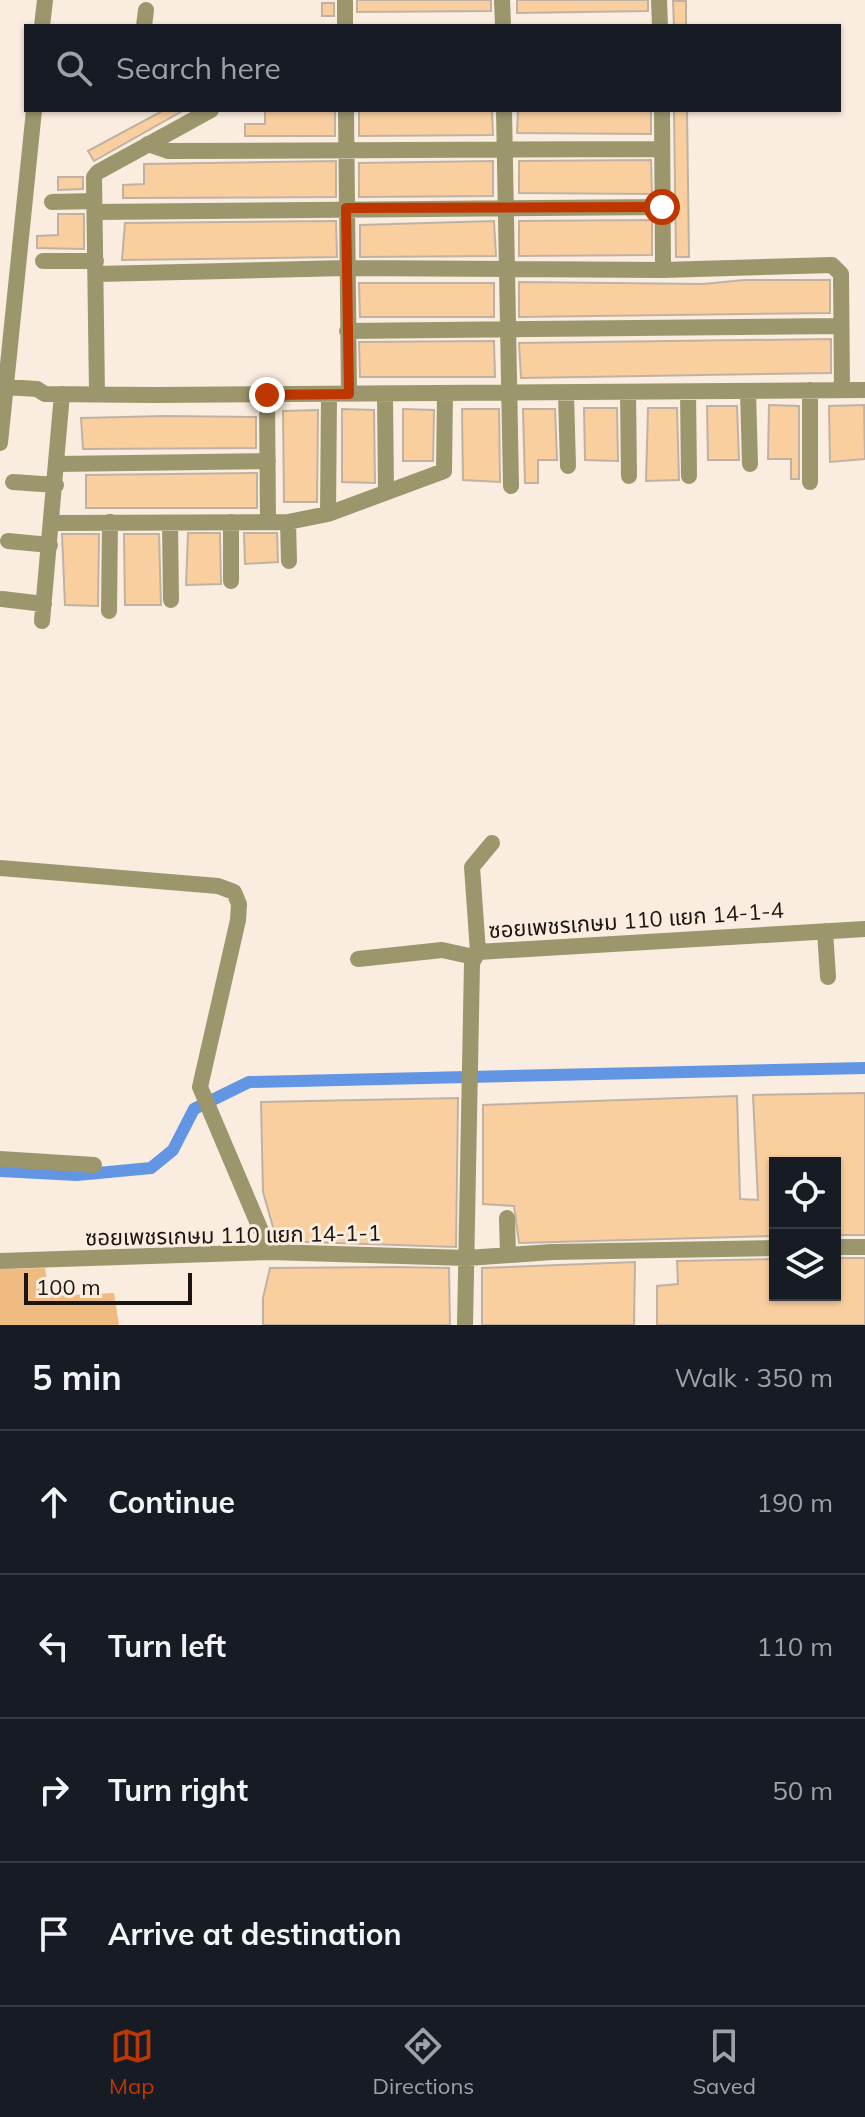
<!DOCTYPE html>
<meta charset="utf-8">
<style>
:root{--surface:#171b24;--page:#242831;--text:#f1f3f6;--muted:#9ea1a6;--line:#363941;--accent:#bf3700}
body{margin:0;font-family:Mulish,"Noto Sans Thai",sans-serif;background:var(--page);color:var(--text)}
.controls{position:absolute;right:24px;bottom:24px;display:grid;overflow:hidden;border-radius:0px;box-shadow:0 2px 6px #0004}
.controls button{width:72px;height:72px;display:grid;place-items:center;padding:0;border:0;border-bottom:2px solid var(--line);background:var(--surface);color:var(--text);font:40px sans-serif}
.scale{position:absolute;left:24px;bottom:20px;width:168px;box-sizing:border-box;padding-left:8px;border:4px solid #1a1510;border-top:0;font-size:22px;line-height:28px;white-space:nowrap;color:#1a1510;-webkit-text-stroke:6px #faecde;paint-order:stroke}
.stop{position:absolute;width:24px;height:24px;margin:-18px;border:6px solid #bf3700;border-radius:50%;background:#fff}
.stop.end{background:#bf3700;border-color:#fff;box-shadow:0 2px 8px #0008}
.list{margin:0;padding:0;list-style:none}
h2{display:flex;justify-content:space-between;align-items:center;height:104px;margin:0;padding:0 32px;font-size:34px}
h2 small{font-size:26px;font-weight:400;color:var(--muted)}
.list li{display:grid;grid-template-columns:52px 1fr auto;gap:24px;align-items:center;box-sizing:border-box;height:144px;padding:0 32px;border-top:2px solid var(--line)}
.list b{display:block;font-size:30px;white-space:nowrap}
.list em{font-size:26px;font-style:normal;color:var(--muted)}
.icon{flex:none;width:44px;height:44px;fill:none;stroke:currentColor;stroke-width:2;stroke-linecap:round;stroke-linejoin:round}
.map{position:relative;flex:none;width:865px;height:1325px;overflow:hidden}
.search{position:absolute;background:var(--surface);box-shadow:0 2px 6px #0004;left:24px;right:24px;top:24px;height:88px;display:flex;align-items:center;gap:20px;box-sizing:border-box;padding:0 28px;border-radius:0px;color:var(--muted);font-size:30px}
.sheet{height:680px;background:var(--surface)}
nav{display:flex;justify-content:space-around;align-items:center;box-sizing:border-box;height:112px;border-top:2px solid var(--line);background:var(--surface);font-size:22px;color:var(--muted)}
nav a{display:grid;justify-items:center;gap:4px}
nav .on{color:var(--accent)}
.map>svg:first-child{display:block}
</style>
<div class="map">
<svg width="865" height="1325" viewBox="0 0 865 1325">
<rect width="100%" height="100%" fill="#faecde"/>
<path fill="#f0bb80" d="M45 1268 49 1296 114 1293 119 1325H0V1269Z"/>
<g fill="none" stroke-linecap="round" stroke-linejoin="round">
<path stroke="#6296e4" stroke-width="12" d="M0 1171 77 1175 151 1168 173 1150 194 1109 249 1082 865 1068"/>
</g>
<path fill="#facfa0" stroke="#bfb2a4" stroke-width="2" d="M357 0H491V11L357 12Z
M517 0H648V11L517 13Z
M673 1H686V26H674Z
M322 3H334V16H322Z
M164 110H184L94 161 88 151Z
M265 110H335V136H245V124H265Z
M359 110H492L493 135 359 136Z
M518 110H651V134L517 133Z
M674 110H687L689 257H676Z
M651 160 652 194 519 193V161Z
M336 161V197L123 198V185L144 184V164Z
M493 161V196L359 197V163Z
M58 177H83V189L58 190Z
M58 214H84V249L37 248V236L58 235Z
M652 220V255L519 256V221Z
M336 221 337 257 122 260 125 223Z
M494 221 496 256 360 257V225Z
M744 280H830V313L519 317V282L703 284Z
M359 283H494V317H360Z
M831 339V373L521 378 519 343Z
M494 341 495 377H360L359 342Z
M769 405 799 406V479H791V459H768Z
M864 405 865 459 830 462 829 406Z
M707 406H737L739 460H708Z
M584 408H617L618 461 585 460Z
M648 408H677L679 480 646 481Z
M342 409 374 410 375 483 342 482Z
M403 409 434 410 433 461H403Z
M462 409H499L500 482 463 480Z
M523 409H555L557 460H538V483H525Z
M318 410 317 502H284L283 411Z
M165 416 256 417V448L83 449 81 418Z
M257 473V508H86V475Z
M188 533H220L221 584 186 585Z
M244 533H277L278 562 245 564Z
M62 534H99L98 606 65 605Z
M124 534H159L161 605H125Z
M865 1093V1235H835V1163H775V1236L519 1243 514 1206 483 1204V1105L737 1096 740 1199 758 1200 753 1095Z
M458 1098 456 1247 277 1241 263 1192 261 1102Z
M835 1258H865V1325H657V1286L678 1284 677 1261 775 1259V1295H835Z
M635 1262 634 1325H482V1268Z
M397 1267 449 1268 450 1325H263V1298L270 1268Z"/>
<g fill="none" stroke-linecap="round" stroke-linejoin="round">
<path stroke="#9b966c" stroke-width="16" d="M345 0V26
M502 0 503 26
M659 0 660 26
M42 26 45 0
M144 26 146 10
M346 110 349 394
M504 110 511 486
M662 110 663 270
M148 144 168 151 662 149
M52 202 94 201
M95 212 662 207
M43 261H96
M97 274 346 268 663 270 832 265 841 274 842 390
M347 331 841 326
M6 387 37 389 45 394 153 395 865 390
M810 390V482
M748 391 750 464
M688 392 689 476
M628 393 629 476
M97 394 94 177 98 172 211 110
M566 394 568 466
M267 395 268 522
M385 395 386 492
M0 443 34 110
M57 464 268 461
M13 482 56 485
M328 514 329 395
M231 522V581
M288 522 289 561
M52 523 288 522 328 514 444 471 445 395
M170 523 171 600
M8 541 50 545
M2 599 44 604
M109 611 110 522
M42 621 62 394
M0 868 218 886 234 892 239 904 238 920 200 1087 270 1252
M825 931 828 977
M478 952 472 867 492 843
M358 959 442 950 474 957
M0 1159 94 1165
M507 1218 508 1255
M835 1247H865
M0 1261 270 1252 467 1258 552 1252 775 1248
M465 1325 472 963 478 952 865 929"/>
</g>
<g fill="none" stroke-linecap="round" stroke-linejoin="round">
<path stroke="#bf3700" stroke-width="10" d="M267 395 349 394 346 208 662 207"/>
</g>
<g text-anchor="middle" stroke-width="6" stroke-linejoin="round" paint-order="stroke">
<g font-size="22" fill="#1a1510" stroke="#faecde">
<text transform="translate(636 920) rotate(-4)" y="8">ซอยเพชรเกษม 110 แยก 14-1-4</text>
<text transform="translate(233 1235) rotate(-1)" y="8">ซอยเพชรเกษม 110 แยก 14-1-1</text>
</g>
</g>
</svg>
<div class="controls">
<button><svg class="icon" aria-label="locate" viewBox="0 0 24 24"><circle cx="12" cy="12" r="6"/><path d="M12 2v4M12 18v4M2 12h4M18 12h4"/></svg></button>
<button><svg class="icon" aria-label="layers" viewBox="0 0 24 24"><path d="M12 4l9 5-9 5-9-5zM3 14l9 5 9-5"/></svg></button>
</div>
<div class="scale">100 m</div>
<div class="stop" style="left:662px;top:207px"></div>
<div class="stop end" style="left:267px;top:395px"></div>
<div class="search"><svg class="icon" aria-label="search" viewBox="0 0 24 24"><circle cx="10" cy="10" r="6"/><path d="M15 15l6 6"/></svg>Search here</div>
</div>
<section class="sheet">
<h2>5 min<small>Walk · 350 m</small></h2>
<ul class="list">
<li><svg class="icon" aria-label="ahead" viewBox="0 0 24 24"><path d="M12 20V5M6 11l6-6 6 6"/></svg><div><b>Continue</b></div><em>190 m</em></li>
<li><svg class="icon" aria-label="left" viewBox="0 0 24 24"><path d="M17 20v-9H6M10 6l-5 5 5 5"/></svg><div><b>Turn left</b></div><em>110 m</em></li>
<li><svg class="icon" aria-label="right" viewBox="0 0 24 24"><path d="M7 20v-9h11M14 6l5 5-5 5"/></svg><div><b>Turn right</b></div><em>50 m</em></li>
<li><svg class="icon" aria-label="arrive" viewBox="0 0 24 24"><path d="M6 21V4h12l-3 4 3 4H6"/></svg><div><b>Arrive at destination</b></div></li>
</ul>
</section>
<nav>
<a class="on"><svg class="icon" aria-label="map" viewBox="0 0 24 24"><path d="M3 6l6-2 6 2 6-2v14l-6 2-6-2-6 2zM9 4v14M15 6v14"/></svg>Map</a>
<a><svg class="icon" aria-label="directions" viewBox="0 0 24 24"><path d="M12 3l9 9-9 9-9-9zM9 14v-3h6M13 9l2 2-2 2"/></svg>Directions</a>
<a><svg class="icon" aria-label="saved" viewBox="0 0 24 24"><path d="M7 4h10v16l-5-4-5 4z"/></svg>Saved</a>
</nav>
